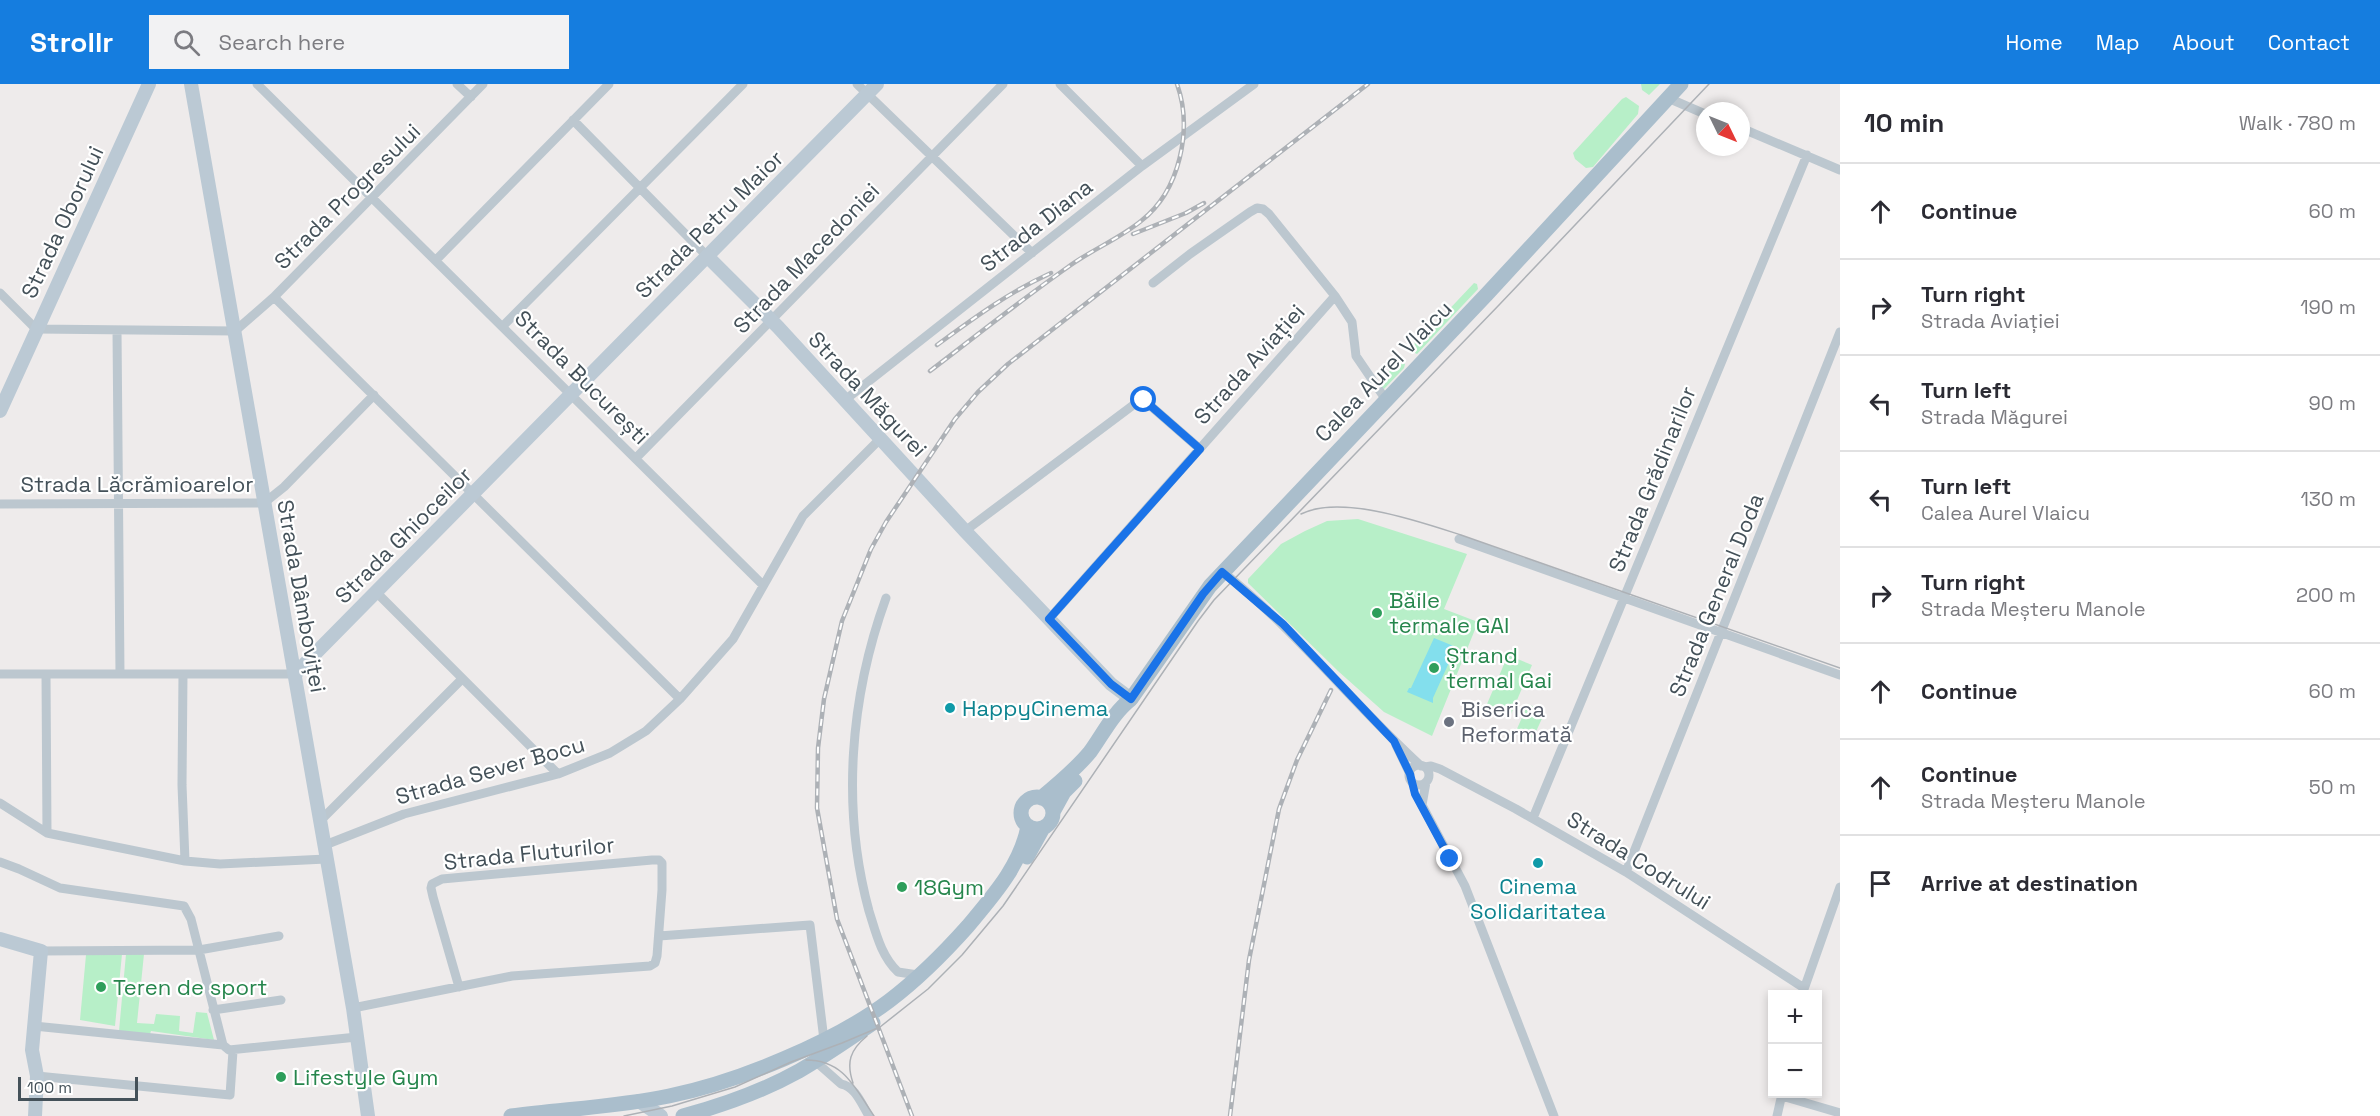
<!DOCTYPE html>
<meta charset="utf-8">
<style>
:root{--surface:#fff;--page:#f2f2f3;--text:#2b2b33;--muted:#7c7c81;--line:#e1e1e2;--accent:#157ddf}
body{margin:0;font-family:"Space Grotesk",sans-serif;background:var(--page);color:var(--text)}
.controls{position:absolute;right:18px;bottom:18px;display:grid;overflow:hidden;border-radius:0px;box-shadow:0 3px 9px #0003}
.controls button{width:54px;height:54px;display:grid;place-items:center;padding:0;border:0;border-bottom:2px solid var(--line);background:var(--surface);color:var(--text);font:30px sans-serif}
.compass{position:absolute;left:1696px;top:18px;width:54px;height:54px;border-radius:50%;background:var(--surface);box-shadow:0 3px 9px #0003;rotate:133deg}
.scale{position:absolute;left:18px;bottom:15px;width:120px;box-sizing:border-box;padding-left:6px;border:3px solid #445159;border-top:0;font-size:16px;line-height:21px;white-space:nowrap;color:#445159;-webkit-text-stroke:4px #fff;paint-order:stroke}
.stop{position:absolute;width:18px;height:18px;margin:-14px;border:4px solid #1a73e8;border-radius:50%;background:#fff}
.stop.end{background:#1a73e8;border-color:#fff;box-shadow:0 2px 6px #0008}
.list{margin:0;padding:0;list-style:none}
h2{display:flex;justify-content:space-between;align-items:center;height:78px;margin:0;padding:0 24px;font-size:26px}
h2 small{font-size:20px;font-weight:400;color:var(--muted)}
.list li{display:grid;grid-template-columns:39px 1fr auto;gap:18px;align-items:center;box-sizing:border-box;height:96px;padding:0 24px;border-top:2px solid var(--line)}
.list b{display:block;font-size:22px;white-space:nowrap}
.list p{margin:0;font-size:20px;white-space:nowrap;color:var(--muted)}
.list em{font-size:20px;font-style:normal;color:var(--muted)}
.icon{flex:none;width:33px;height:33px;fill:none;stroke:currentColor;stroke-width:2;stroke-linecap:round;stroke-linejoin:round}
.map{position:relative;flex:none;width:1840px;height:1032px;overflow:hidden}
header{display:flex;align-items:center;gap:36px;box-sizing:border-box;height:84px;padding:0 30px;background:var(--accent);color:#fff}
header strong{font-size:28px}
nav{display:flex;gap:33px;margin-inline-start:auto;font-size:21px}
.search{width:420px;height:54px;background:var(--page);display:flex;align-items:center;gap:15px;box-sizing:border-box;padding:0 21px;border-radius:0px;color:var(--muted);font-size:22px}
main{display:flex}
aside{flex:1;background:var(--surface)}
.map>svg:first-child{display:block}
</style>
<header>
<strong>Strollr</strong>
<div class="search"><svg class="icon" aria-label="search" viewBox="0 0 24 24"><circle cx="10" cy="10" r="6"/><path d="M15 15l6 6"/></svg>Search here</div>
<nav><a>Home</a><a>Map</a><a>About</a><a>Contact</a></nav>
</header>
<main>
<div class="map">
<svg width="1840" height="1032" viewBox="0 0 1840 1032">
<rect width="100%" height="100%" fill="#eeebeb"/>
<path fill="#b7efc8" d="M1641 0H1660L1649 11 1642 6Z
M1626 13 1639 22 1638 30 1593 83 1586 84 1575 75 1573 69 1622 15Z
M1474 199 1477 200 1478 205 1417 270 1413 268 1410 262 1412 259 1415 260 1414 254 1418 252 1423 253Z
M1402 277 1405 280 1404 284 1384 305 1377 301 1398 278Z
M1358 435 1467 470 1444 525 1478 538 1432 652 1384 628 1338 587 1248 499V495L1281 460 1305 447 1327 437Z
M1508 571 1532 581 1511 630 1487 620Z
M1528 620 1545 628 1533 654 1516 647Z
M122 870 115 942 80 936 86 871Z
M126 870H144L137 939 154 940 156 930 180 932 179 947 193 949 196 928 207 929 214 956 151 947 150 950 119 947Z"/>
<path fill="#83dfed" d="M1434 554 1456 563 1433 614V619L1407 608 1409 604H1411Z"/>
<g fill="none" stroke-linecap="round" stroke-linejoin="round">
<path stroke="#bcc7cf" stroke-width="9" d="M257 0 763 501
M457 0 471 13
M857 0 1032 169
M1060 0 1142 82
M1668 14 1705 30
M573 36 707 172
M1741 44 1840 86
M436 176 609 0
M1153 199 1190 170 1250 128 1257 124 1263 125 1269 130 1335 212 1352 238 1356 272 1386 316
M0 209 36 245 235 247 274 213 483 0
M274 213 680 615
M503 242 743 0
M117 247 120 590
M845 316 1142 82 1254 0
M636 374 1003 0
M0 420 264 419 284 403 374 311
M965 447 1140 316 1145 317 1200 365
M1459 455 1840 591
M1223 488C1297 547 1352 619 1421 682
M376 508 558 690
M886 514C850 613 841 724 869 827 876 849 881 872 898 888L918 891
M1049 535 1335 212
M0 590H295
M46 590 47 749
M183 590 182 701 185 777
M1396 661 1410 690
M1409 691a10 10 0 1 1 20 0a10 10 0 1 1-20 0Z
M1425 683 1431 682 1440 685 1516 725 1626 788 1804 904
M1426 698 1422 721 1465 802 1554 1032
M0 719 47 749 185 777 220 780 326 775
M1533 734 1807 71
M321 736 462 595
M325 761 404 730 558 690 610 669 646 647 680 615 733 555 803 432 880 355
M0 778 19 785 60 804 184 822 191 835 223 961 229 966 357 953
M1626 788 1840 248
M659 852 810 841 824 956
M41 867 199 866 279 852
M1803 908 1840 803
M353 924 512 892 650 882 655 879 657 872 662 806V779L659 776H652L442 795 432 800 431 804 433 813 459 903
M213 926 281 916
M34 942 223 961
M815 977 841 1000C855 1002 862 1021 869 1032
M37 992 230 1011 233 967
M1782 1012 1840 1029
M1777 1032 1782 1010"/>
<path stroke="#bbc9d4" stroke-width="14" d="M191 0 353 924 368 1032
M707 172 778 243 965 447 1111 600 1131 615
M0 327 149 0
M295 590 877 0
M0 855 41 867 32 966 37 992 35 1032
M639 1017 661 1032"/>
<path stroke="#aabecc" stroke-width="15" d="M1021 729a16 16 0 1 1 32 0a16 16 0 1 1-32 0Z
M1041 714C1058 700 1076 685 1090 668 1103 650 1113 629 1131 615L1210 502 1487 210 1681 0
M1053 728 1064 708 1075 697
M1027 773 1043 744
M511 1032C563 1025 617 1023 669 1012 737 998 833 959 889 917 918 895 944 869 968 842 993 812 1021 781 1028 742
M683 1032C724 1021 763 1007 799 987 825 972 849 955 873 939"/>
<path stroke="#adb1b6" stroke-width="1.5" d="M1301 430C1341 410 1421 438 1461 451L1840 584
M806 976C844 976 855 1004 874 1032
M853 999C846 978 850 966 867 952
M624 1032 672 1022 735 1003 791 978 842 959 880 943 928 905 962 871 1003 822 1198 537 1214 516 1499 221 1709 0"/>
<defs>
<path id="rail" d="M1133 150 1186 129 1204 119
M937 261C974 234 1009 208 1051 189
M930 287C976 252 1021 216 1068 183 1091 166 1119 155 1141 137 1180 107 1193 45 1177 0
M912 1032 837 835 817 724 818 664 824 615 842 537 871 465 886 438 955 335 978 308 1008 280 1368 0
M1230 1032 1249 876 1279 725 1297 676 1331 606"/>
</defs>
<use href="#rail" stroke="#adb1b6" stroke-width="4.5"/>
<use href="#rail" stroke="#fff" stroke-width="2" stroke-dasharray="7" stroke-linecap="butt"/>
</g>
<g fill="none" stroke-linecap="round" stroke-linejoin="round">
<path stroke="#1a73e8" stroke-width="8" d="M1144 316 1200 365 1049 535 1111 600 1131 615 1203 510 1222 488 1283 540 1394 657 1410 690 1415 710 1450 775"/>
</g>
<g fill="#2e9e5b" stroke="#fff" stroke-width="2">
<circle cx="1377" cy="529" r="6"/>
<circle cx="1434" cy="584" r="6"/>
<circle cx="902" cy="803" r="6"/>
<circle cx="101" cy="903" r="6"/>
<circle cx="281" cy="993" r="6"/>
</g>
<g fill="#0f9aa8" stroke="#fff" stroke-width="2">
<circle cx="950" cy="624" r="6"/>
<circle cx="1538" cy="779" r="6"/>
</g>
<circle fill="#6b7280" stroke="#fff" stroke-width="2" cx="1449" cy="638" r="6"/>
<g text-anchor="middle" stroke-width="4.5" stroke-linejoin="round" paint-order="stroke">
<g font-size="22" fill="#445159" stroke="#fff">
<text transform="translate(347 112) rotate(-45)" y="8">Strada Progresului</text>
<text transform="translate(62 138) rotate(-65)" y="8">Strada Oborului</text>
<text transform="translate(709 140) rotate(-45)" y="8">Strada Petru Maior</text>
<text transform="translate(1036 141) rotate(-38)" y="8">Strada Diana</text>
<text transform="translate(806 174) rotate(-46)" y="8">Strada Macedoniei</text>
<text transform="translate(1249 280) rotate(-48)" y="8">Strada Aviației</text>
<text transform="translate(1383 287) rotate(-46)" y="8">Calea Aurel Vlaicu</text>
<text transform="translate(582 293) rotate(45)" y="8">Strada București</text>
<text transform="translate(868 310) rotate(47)" y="8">Strada Măgurei</text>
<text transform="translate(1652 395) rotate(-68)" y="8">Strada Grădinarilor</text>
<text x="137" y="408">Strada Lăcrămioarelor</text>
<text transform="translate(403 451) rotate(-45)" y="8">Strada Ghioceilor</text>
<text transform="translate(1716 511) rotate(-68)" y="8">Strada General Doda</text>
<text transform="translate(302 512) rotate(80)" y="8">Strada Dâmboviței</text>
<text transform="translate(490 686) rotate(-16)" y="8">Strada Sever Bocu</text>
<text transform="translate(529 769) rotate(-6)" y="8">Strada Fluturilor</text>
<text transform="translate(1639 776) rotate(32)" y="8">Strada Codrului</text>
</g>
<g font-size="22" fill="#27864d" stroke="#fff" text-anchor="start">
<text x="1389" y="524">Băile<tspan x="1389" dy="25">termale GAI</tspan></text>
<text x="1446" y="579">Ștrand<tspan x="1446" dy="25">termal Gai</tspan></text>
<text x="914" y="811">18Gym</text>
<text x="113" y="911">Teren de sport</text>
<text x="293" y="1001">Lifestyle Gym</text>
</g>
<g font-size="22" fill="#0d838f" stroke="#fff" text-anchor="start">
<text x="962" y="632">HappyCinema</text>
<text x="1538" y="810" text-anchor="middle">Cinema<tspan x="1538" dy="25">Solidaritatea</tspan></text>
</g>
<g font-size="22" fill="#5b616d" stroke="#fff" text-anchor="start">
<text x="1461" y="633">Biserica<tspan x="1461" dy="25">Reformată</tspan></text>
</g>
</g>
</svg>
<div class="controls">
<button>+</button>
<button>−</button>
</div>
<svg class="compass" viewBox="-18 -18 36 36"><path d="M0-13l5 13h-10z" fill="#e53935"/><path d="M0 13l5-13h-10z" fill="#7c7c81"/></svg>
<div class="scale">100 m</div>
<div class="stop" style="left:1144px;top:316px"></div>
<div class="stop end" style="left:1450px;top:775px"></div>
</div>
<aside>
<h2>10 min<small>Walk · 780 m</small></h2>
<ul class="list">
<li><svg class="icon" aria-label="ahead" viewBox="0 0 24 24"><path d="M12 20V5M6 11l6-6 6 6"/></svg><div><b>Continue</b></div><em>60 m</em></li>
<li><svg class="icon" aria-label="right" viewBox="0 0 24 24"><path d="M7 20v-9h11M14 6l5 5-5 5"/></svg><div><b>Turn right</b><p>Strada Aviației</p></div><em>190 m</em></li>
<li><svg class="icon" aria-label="left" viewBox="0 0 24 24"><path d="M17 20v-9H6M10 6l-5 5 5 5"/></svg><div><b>Turn left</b><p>Strada Măgurei</p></div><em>90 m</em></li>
<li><svg class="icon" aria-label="left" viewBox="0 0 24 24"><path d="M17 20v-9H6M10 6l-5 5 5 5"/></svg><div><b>Turn left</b><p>Calea Aurel Vlaicu</p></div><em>130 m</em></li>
<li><svg class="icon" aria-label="right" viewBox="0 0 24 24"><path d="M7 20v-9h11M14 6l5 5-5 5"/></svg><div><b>Turn right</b><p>Strada Meșteru Manole</p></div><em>200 m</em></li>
<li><svg class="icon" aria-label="ahead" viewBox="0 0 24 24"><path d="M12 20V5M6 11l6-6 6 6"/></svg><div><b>Continue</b></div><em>60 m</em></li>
<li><svg class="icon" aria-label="ahead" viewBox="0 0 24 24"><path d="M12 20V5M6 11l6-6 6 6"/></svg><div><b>Continue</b><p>Strada Meșteru Manole</p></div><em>50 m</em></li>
<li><svg class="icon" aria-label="arrive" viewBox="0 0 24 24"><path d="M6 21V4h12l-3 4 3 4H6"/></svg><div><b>Arrive at destination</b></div></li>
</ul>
</aside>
</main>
